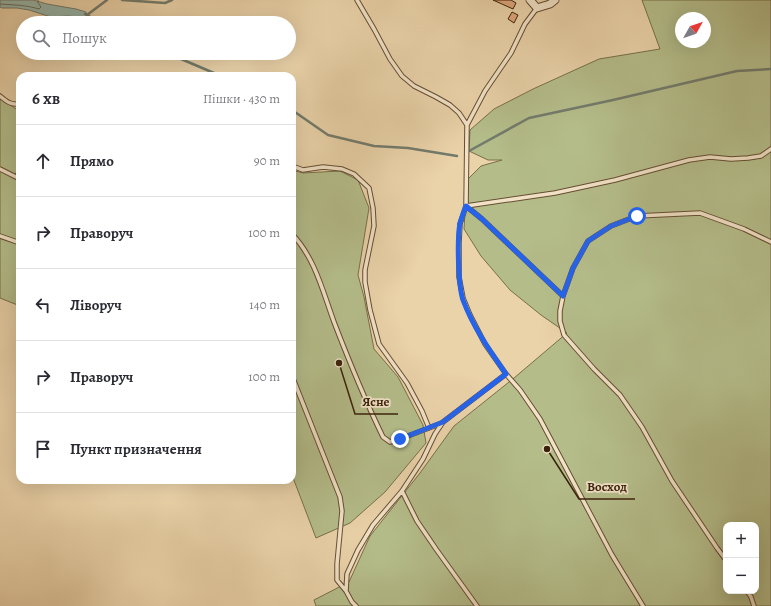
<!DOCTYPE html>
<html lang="uk">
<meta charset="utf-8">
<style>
:root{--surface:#fff;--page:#f2f2f3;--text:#2b2b33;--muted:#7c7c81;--line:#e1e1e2}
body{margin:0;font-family:Alegreya,serif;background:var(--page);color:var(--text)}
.controls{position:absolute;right:12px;bottom:12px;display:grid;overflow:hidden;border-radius:8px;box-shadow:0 4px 16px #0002}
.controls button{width:36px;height:36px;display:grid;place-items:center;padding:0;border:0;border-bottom:1px solid var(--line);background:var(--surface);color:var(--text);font:20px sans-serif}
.compass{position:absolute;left:675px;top:12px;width:36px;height:36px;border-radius:50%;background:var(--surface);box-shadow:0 4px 16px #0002;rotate:50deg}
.stop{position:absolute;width:12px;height:12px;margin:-9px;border:3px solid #2563eb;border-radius:50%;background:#fff}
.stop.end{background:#2563eb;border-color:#fff;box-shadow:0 1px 4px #0008}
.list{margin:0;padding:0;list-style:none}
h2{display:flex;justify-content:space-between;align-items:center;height:52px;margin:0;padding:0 16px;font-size:17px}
h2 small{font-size:13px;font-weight:400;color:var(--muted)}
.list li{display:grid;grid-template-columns:26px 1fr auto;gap:12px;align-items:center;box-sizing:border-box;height:72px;padding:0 16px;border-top:1px solid var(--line)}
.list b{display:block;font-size:15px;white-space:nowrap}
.list em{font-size:13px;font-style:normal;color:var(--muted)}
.icon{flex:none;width:22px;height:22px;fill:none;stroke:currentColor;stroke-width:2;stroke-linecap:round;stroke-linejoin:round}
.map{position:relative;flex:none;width:771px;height:606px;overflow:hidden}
.search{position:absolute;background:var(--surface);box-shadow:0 4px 16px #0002;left:16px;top:16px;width:280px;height:44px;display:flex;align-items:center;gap:10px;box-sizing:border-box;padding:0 14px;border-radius:22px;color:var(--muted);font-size:15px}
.panel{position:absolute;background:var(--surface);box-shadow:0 4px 16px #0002;left:16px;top:72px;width:280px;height:412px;border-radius:12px}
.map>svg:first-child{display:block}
</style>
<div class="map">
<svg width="771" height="606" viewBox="0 0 771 606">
<rect width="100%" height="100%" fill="#ead2a9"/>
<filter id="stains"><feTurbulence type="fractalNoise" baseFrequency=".005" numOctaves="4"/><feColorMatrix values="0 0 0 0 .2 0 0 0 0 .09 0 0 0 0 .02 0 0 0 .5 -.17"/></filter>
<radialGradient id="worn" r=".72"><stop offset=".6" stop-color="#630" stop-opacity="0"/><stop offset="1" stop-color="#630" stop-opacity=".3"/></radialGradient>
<path fill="#b4bd8a" stroke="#776f4a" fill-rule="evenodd" d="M642 0H771V606H316L314 600 349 582 370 536 420 473 454 426 514 378 567 333 541 315 510 290 481 256 464 229 467 180 481 166 502 160H488L469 151 470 130 494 109 533 89 599 59 660 49ZM681 18H705V42H681ZM726 525H756V591H726Z
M0 98 16 109 20 108V306L0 298Z
M292 170 303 173 340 171 358 180 369 208 358 275 364 297 374 349 398 377 423 425 426 443 385 492 350 523 316 538 292 475Z"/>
<path fill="#98b7ad" stroke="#727b6c" d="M0 0H33L47 4 76 9 86 12 87 15 83 18H80L69 16 51 17 29 10 17 8H2L0 7Z"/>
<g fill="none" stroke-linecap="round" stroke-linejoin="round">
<path stroke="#696c5c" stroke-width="1" d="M0 4C14 5 26 5 39 9L41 7 38 3V0"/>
<path stroke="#727b6c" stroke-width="2.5" d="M122 0 165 3 172 0
M85 14 102 23
M87 15 107 0
M167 53 221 76
M292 110 328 135 374 146 408 148 457 156
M469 151 529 118 613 100 737 71 771 69"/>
</g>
<path fill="#dda579" stroke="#3a210b" d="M493 0H511L516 3 513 9Z
M512 12 518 15 514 23 508 19Z"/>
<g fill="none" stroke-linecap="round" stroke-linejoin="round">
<defs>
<path id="service" d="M357 0 374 29 390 59 402 76 414 86 436 97 450 105 459 113 467 125 466 206 460 224 459 242V277L463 298 470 315 485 344 506 374 520 390 540 419 612 555 643 606
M0 96C7 102 11 105 20 104
M467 125 485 91 511 53 525 24 537 8
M292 166 303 170 323 167 342 169 354 174 369 188 373 208 374 226 365 270V282L370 310 379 344 407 383 422 411 429 428
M0 169 20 179
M17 177 20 170
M466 206 555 193 615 180 689 160 710 157 731 159 748 158 761 156 771 149
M466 206 482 219 563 296
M292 234C315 258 323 292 334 322 349 361 365 400 383 437L390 442 400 439 442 423
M0 236 20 243
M292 376 340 497 342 511 337 564V580L346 591
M402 491 417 521 436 549 477 606
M726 560 717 548 672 481 642 427 620 395 594 369 564 335 560 321V311L563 296 573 268 588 241 611 226 637 216 700 213 744 229 771 242
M747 591 751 597 754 606
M356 606 352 602 346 591 347 574 358 550 373 525 402 491 423 459 435 434 443 422 506 374"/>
<path id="minor" d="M530 0 537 8 550 4 555 0"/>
</defs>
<use href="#service" stroke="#664d32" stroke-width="5.5"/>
<use href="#minor" stroke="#664d32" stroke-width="9"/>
<use href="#service" stroke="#f1e2c7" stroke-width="3.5"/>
<use href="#minor" stroke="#f1e2c7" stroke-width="7"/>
</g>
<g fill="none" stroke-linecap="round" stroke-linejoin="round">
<path stroke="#2563eb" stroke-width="5" d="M400 439 443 422 506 374C490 351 473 327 463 300 458 284 457 240 460 223 462 217 464 211 466 206L482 219 563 296 573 268 588 241 611 226 637 216"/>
</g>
<path fill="none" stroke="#3a210b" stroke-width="1.5" d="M339 363L355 414H398M547 449L579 499H635"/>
<g fill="#3a210b" stroke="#f1e2c7" stroke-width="1.5">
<circle cx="339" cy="363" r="4"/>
<circle cx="547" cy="449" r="4"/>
</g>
<g font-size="13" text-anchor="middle" font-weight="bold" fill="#3a210b" stroke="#f1e2c7" stroke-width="3.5" stroke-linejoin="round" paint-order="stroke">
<text x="376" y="406">Ясне</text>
<text x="607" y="491">Восход</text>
</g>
<rect width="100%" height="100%" filter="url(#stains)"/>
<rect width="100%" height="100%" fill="url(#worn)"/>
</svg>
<div class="controls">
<button>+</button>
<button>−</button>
</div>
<svg class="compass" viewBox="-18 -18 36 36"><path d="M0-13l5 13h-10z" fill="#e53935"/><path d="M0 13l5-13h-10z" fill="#7c7c81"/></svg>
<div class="stop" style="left:637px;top:216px"></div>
<div class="stop end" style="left:400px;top:439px"></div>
<div class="search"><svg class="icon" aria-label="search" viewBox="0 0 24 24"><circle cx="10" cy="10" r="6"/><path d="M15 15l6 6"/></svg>Пошук</div>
<section class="panel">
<h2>6 хв<small>Пішки · 430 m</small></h2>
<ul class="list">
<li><svg class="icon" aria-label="ahead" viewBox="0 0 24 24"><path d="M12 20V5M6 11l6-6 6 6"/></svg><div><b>Прямо</b></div><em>90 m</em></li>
<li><svg class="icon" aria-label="right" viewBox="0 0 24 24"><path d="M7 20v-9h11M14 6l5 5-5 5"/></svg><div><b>Праворуч</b></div><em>100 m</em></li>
<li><svg class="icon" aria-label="left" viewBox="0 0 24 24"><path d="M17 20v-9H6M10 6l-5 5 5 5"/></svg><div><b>Ліворуч</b></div><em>140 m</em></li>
<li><svg class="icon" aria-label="right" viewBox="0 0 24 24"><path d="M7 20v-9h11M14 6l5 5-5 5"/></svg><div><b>Праворуч</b></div><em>100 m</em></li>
<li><svg class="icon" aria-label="arrive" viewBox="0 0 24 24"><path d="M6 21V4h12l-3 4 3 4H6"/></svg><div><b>Пункт призначення</b></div></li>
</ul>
</section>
</div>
